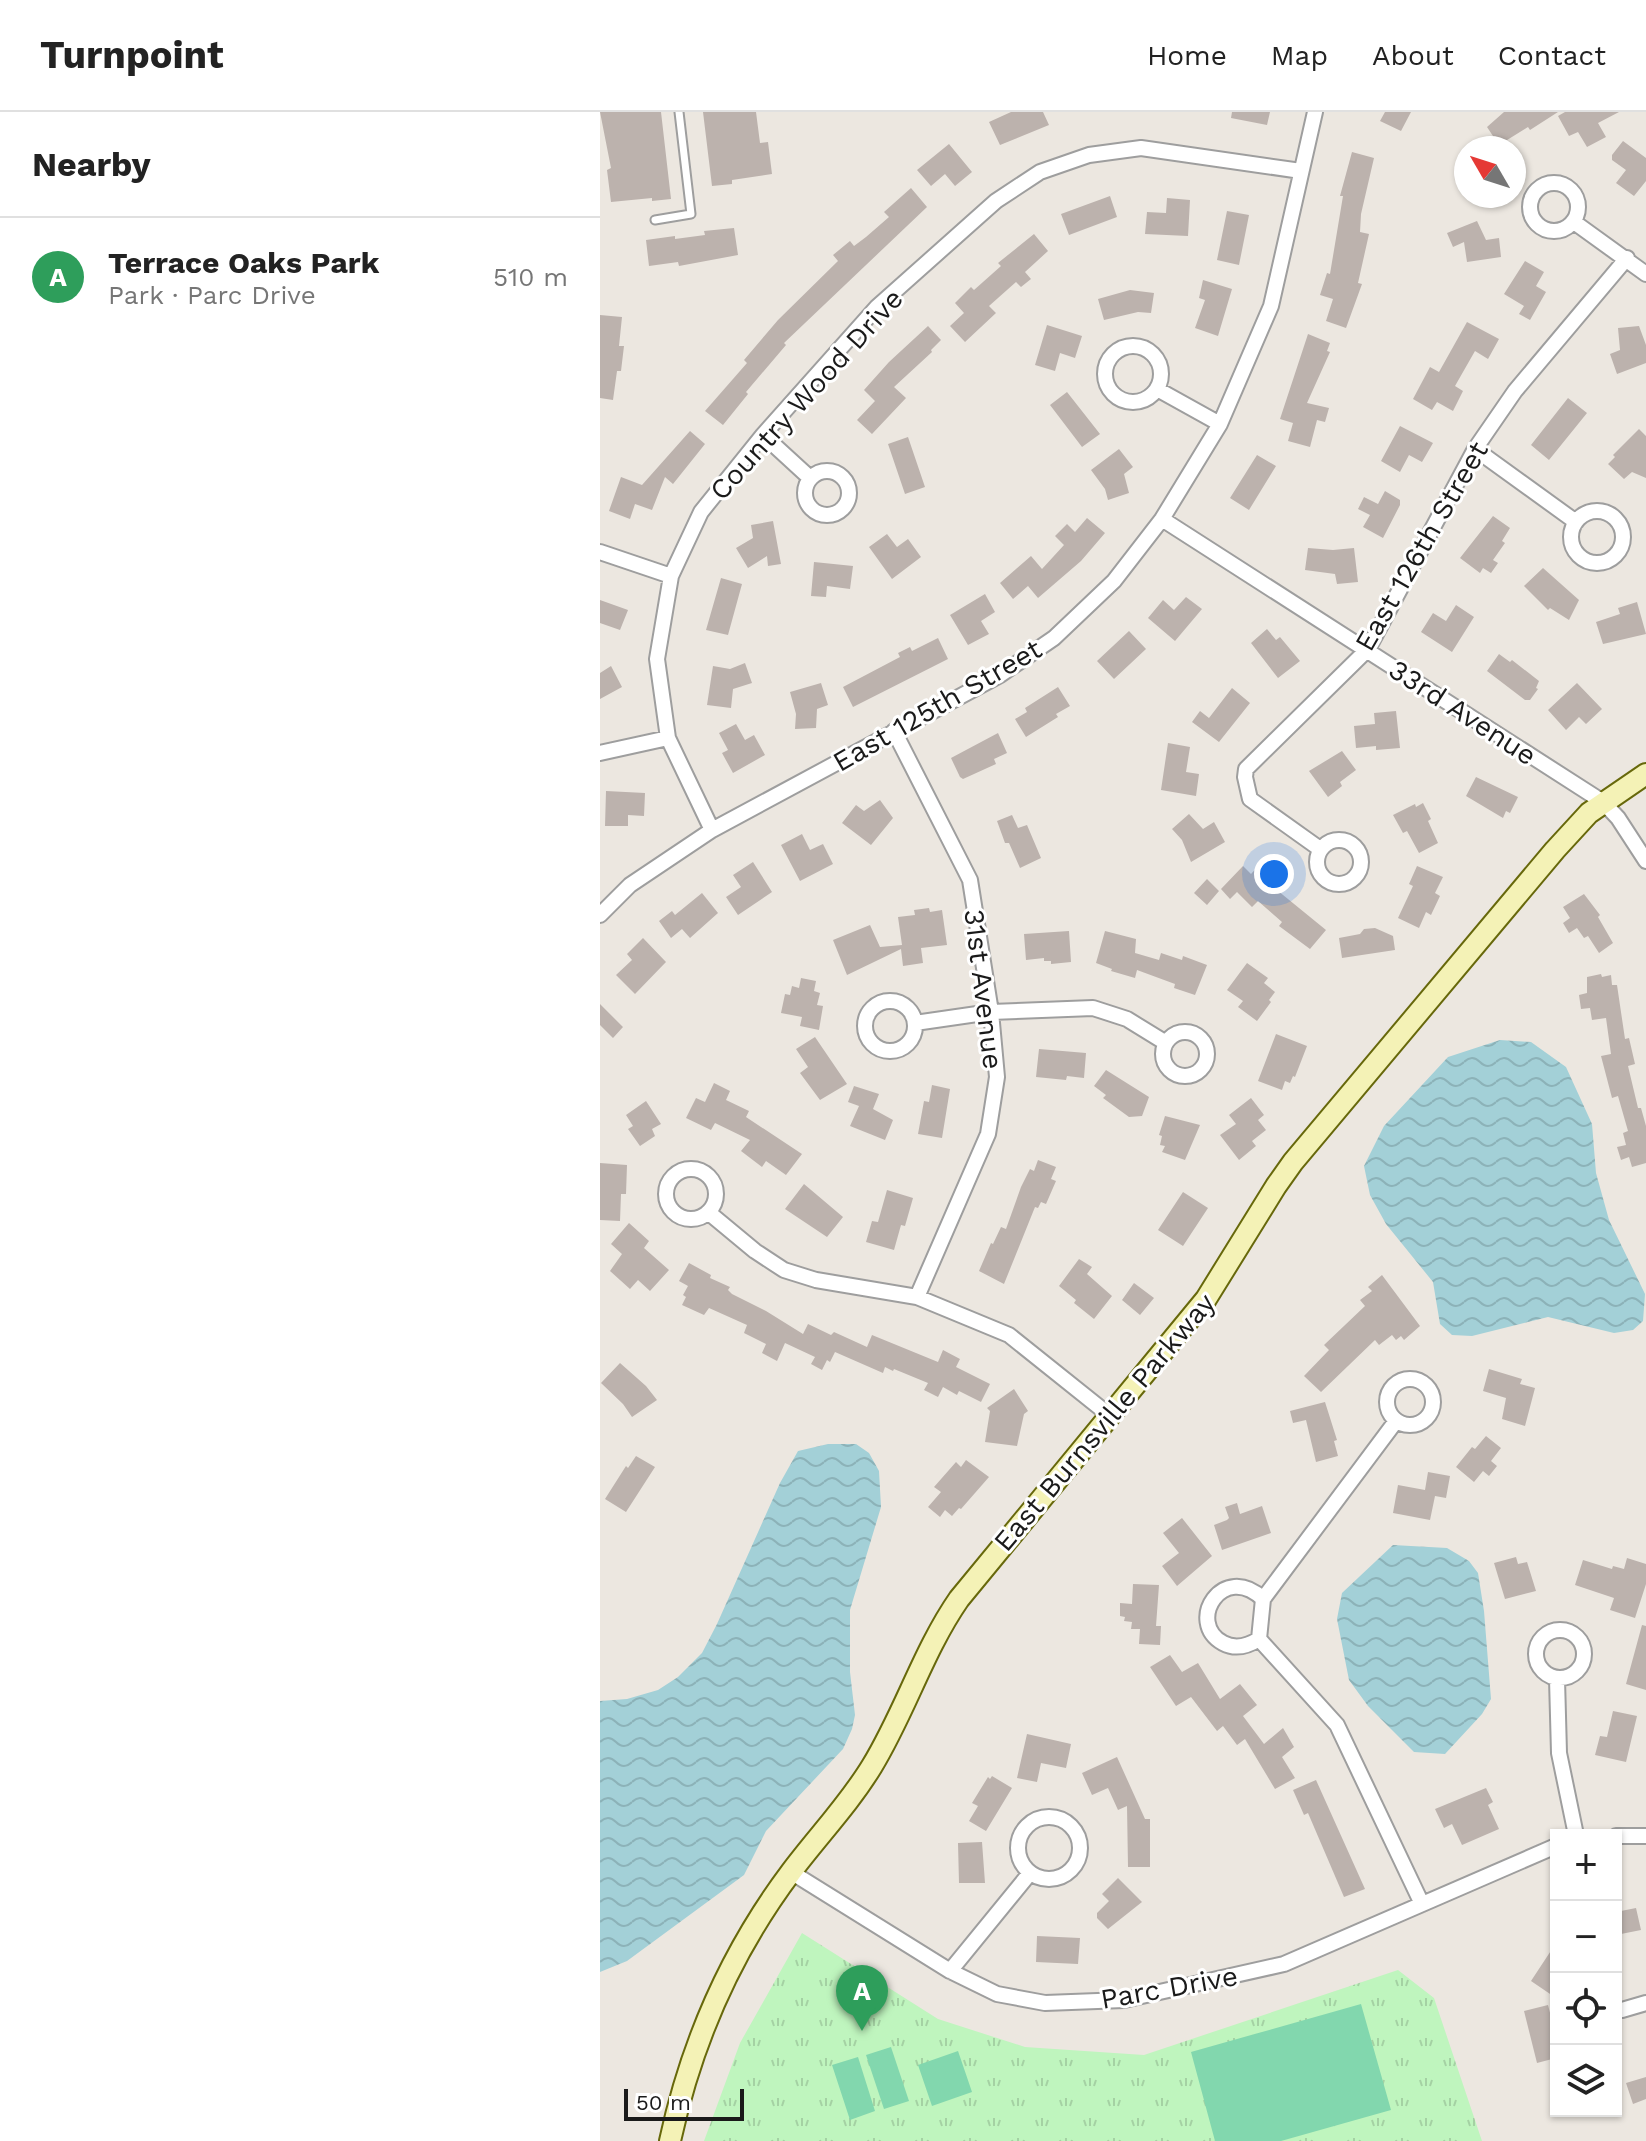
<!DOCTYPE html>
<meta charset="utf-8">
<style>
:root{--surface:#fff;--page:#f6f6f6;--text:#222;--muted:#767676;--line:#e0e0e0;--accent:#7c3aed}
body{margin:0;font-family:"Work Sans",sans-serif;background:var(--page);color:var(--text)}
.controls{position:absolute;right:24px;bottom:24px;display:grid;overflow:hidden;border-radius:0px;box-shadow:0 2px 6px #0004}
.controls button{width:72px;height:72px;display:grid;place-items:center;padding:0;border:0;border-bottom:2px solid var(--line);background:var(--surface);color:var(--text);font:40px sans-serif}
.compass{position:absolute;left:854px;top:24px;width:72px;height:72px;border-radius:50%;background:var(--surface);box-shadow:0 2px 6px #0004;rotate:309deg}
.scale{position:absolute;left:24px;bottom:20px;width:120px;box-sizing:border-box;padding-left:8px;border:4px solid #1a1a1a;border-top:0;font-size:22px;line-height:28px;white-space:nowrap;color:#1a1a1a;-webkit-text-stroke:6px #fff;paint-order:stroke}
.you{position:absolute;left:674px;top:762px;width:28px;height:28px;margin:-20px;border:6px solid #fff;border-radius:50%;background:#1a73e8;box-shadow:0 0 0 12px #1a73e833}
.badge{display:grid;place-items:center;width:52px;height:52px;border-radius:50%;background:var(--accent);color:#fff;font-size:26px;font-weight:700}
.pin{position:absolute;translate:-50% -66px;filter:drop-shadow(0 2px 4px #0008)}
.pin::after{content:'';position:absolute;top:42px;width:28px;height:24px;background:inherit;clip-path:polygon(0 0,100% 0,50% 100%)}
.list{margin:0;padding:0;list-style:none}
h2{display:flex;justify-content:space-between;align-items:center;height:104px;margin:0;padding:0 32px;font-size:34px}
h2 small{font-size:26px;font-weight:400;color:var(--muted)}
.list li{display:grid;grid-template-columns:52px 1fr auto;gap:24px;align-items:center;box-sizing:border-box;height:120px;padding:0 32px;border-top:2px solid var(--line)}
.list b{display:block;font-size:30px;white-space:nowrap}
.list p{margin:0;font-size:26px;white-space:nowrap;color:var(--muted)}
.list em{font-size:26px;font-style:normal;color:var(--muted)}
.icon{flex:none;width:44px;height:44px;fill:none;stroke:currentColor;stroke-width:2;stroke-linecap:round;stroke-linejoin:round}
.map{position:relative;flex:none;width:1046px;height:2029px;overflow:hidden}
header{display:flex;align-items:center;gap:48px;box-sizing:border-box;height:112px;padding:0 40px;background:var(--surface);border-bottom:2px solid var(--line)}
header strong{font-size:38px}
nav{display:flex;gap:44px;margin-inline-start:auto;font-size:28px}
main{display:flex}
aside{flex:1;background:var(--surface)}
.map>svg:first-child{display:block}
</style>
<header>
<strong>Turnpoint</strong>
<nav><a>Home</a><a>Map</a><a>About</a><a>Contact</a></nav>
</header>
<main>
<aside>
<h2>Nearby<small></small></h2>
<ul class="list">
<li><span class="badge" style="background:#2e9e5b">A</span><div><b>Terrace Oaks Park</b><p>Park · Parc Drive</p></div><em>510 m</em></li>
</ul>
</aside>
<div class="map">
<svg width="1046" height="2029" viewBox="0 0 1046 2029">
<defs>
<pattern id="park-tufts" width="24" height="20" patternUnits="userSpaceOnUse" patternTransform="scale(2)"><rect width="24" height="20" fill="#bff5be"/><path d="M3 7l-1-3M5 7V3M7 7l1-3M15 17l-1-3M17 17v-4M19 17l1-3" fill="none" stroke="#a4d1a3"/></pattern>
<pattern id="water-waves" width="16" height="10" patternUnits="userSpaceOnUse" patternTransform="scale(2)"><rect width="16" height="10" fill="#a3d0d7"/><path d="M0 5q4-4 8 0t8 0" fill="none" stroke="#8cb2b8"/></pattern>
</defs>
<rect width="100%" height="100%" fill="#ece7e0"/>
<path fill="url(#park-tufts)" d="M202 1821 338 1907 425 1935 544 1943 798 1858 834 1886 882 2029H104L140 1931Z"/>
<path fill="#82d7ae" d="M761 1892 791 1998 681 2029H615L591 1940Z
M291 1935 309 1989 284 1997 266 1943Z
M358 1939 372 1980 332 1994 318 1953Z
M258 1945 275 1999 250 2008 232 1953Z"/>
<path fill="url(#water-waves)" d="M900 928 931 930 966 955 992 1012 996 1061 1009 1108 1045 1182 1043 1209 1033 1218 1014 1221 948 1205 872 1224 852 1223 840 1212 833 1170 786 1112 770 1083 764 1054 784 1014 848 945Z
M228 1332H256L269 1341 279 1359 281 1395 250 1498V1560L255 1603 252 1617 243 1637 166 1719 144 1763 27 1849 0 1860V1589L27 1587 58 1578 78 1565 102 1541 117 1512 180 1371 198 1339Z
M793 1433 847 1436 869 1449 878 1461 884 1499 891 1587 882 1602 845 1642 814 1640 768 1594 749 1568 737 1507 742 1481Z"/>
<path fill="#bcb2ad" d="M0 0H61L71 87 52 89V86L11 90 7 58 11 56Z
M103 0H156L160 31 168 30 172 62 132 68V72L112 74Z
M411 0H443L449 13 400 33 389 10Z
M632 0H670L667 13 631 6Z
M785 0H811L801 19 780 9Z
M904 0H958L930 18 928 15 899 33 887 15Z
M965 0H1019L998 11 1006 25 987 35 978 20 969 24 958 4Z
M1023 29 1046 46V69L1034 84 1016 71 1026 58 1012 48V43Z
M349 32 372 60 355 74 345 62 331 74 317 58Z
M752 40 774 46 761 102 760 120 769 122 758 171 762 172 746 216 726 209 733 187 720 183 727 161 730 162 743 84H740Z
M311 76 327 95 184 231 186 233 146 280 148 282 123 313 105 299 147 251 144 248 178 208 238 149 233 143 250 129 254 134 266 125 289 105 284 100Z
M510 84 517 105 469 123 461 102Z
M567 86 590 88 588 124 545 122 547 100 566 101Z
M627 99 649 103 639 153 617 148Z
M877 109 886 128 899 126 901 145 867 150 864 130 853 135 847 121Z
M134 116 138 143 79 154 78 150 49 154 46 128 75 124V127L105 123 104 119Z
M434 122 448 139 425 160 431 167 421 175 416 170 389 194 396 201 365 230 350 214 364 201 355 191 371 175 374 178 401 154 398 151Z
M925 149 944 160 936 174 946 180 930 208 919 202 924 194 904 182Z
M603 168 632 177 618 224 595 216 605 188 599 186Z
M530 178 554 181 551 201 538 200 504 208 498 187Z
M0 203 22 205 19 234H24L21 259H17L13 288 0 286Z
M867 210 899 227 888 247 875 239 855 274 863 279 853 299 837 290 832 298 813 287 830 255 839 260Z
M447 213 482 224 475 246 460 241 455 259 435 253Z
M328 214 341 228 331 238 332 240 294 275 306 286 272 322 257 308 275 289 264 278 289 250Z
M1039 214 1046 233V251L1017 262 1010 242 1020 238 1018 216Z
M708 222 730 231 727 239 730 240 707 291 729 296 725 310 717 308 710 335 688 329 693 311 680 307Z
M467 280 500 322 482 335 450 293Z
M968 286 987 301 949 348 931 333Z
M800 314 833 331 822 350 809 343 800 360 781 349Z
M1039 317 1046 324V366L1032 360 1024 367 1008 352 1015 345 1013 343Z
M90 319 105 332 73 372 65 365 52 398 35 392 30 407 9 399 21 365 42 373Z
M308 325 325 375 305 382 288 332Z
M519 337 533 355 524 362 529 381 508 388 505 377 491 358Z
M657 343 676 354 649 398 630 386Z
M785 379 800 388V393L783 426 763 415 770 403 758 397 764 385 778 392Z
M893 404 910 416 902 429 905 431 893 448 898 451 891 461 883 456 880 461 860 446Z
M487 406 505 421 481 449 438 486 428 474 413 487 400 471 431 444 442 457 464 433 455 424 467 412 475 420Z
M173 409 181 452 168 454 167 444 148 456 136 436 153 426 151 413Z
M287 422 297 435 308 427 321 445 292 467 269 435Z
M708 436 733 438 754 436 758 470 737 472 735 462 705 458Z
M214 450 253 454 250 477 227 474 226 485 211 484Z
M943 456 979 488 969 508 950 496 948 498 924 474Z
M121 466 142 472 128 523 106 518Z
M385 482 395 500 381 509 389 522 368 533 350 503Z
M586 485 602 497 575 529 548 506 563 488 574 498Z
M0 488 28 498 20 518 0 511Z
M1037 490 1046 522 1003 532 996 510 1020 502 1018 496Z
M856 493 874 505 852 540 821 520 833 501 846 509Z
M667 517 676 528 680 525 700 549 678 566 651 531Z
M529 519 546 537 514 567 497 549Z
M338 526 348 547 253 595 243 575 300 545 298 541 310 535 312 539Z
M899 542 910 550 912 548 939 569 936 576 938 577 930 588H925L887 559Z
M145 551 152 571 133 577 131 596 107 593 113 554 130 557Z
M11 554 22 575 0 587V561Z
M221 571 228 593 217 597 216 616 195 617 196 602 190 580Z
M977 571 1002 597 986 612 979 605 966 618 948 598Z
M458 575 470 594 456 602 458 605 426 625 415 607 427 600 425 596Z
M632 576 650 591 619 630 592 610 600 599 609 606Z
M796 599 800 636 776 638V634L756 636 754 614 775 612 774 601Z
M136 612 145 628 154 623 165 643 133 661 122 641 128 638 119 621Z
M398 621 407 641 394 647 396 652 363 667 360 665 351 646Z
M568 631 590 635 586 660 599 662 596 684 561 678Z
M742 639 756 658 740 670 742 674 728 685 709 659Z
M876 665 918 685 910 701 906 699 903 706 866 684Z
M6 679 45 681 44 704 28 703V714H5Z
M280 688 293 706 271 733 242 711 256 693 264 699Z
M823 691 831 707 828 709 838 731 819 741 807 719 803 721 793 703 815 692 816 695Z
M589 702 603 717 614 710 625 730 591 750 582 728 572 717Z
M412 703 418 716 427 713 441 746 420 756 409 731H405L397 709Z
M202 722 210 738 223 732 233 752 200 769 181 733Z
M153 750 172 780 138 803 126 785 141 775 133 763Z
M662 750 679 767 672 774 726 818 710 837 679 814 682 810 658 789 652 795 637 780 630 787 621 777 643 754 651 762Z
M817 754 843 765 835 781 840 784 831 803 826 800 819 816 798 806 813 774 809 772Z
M607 767 619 779 607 793 594 781Z
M102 781 118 801 90 826 82 817 71 826 59 809 72 799 75 803Z
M984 782 1000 803 998 805 1013 831 999 841 988 824 984 826 977 816 969 821 963 811 970 806 963 795Z
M329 796 330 800 342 798 347 833 321 836 323 851 303 854 301 837 247 863 233 828 270 813 280 835 302 833 298 805 315 803 314 798Z
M775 816 793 824 795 838 742 846 739 826 760 822 764 817Z
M469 819 471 850 451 852V849H444V846L426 848 424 822Z
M505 819 536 827 535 841 559 848 561 841 582 848 583 844 607 853 595 883 574 876 575 872 537 858 535 866 511 859 512 857 496 851Z
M43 826 66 850 35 882 16 863 32 848 27 842Z
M647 851 668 866 664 871 675 880 669 888 671 890 657 909 638 895 643 889 627 878Z
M1001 862 1002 865 1011 863 1012 873H1017L1025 927 1029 926 1035 952 1028 954 1038 996H1041L1046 1014V1051L1032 1055 1029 1045 1021 1048 1017 1035 1026 1033 1023 1021 1028 1019 1018 984 1012 986 1001 944 1011 942 1006 906 992 908 990 896 981 897 979 883 987 881V865Z
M201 866 216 869 214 879 220 881 217 893 223 894 219 918 200 914 202 905 181 901 185 882 190 883 192 874 199 876Z
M0 892 23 915 13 926 0 913Z
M676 922 707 934 695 965 693 964 690 971 685 969 682 978 658 969Z
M215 925 247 972 220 988 200 961 208 955 196 937Z
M439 937 486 941 484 966 467 964 466 968 436 965Z
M506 958 549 985 542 1004 529 1005 503 986 506 983 494 974Z
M114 971 130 979 126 988 149 999 146 1005 202 1042 186 1063 166 1049 162 1055 141 1039 150 1028 115 1011 111 1018 86 1006 96 986 105 990Z
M332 973 350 977 342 1026 318 1022 324 989 329 990Z
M254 974 279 982 273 997 293 1008 285 1028 250 1014 259 994 248 990Z
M651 986 664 1003 658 1008 666 1018 652 1029 656 1034 639 1048 620 1023 636 1012 629 1003Z
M46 989 61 1012 52 1017 55 1024 40 1034 28 1017 33 1014 26 1003Z
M565 1004 600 1013 585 1048 562 1040 565 1034 560 1033 562 1024 559 1023Z
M438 1048 456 1055 451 1067 456 1069 446 1092 441 1090 438 1096 435 1095 404 1172 379 1159 391 1131 393 1132 401 1115 406 1117 421 1075 430 1057 434 1059Z
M0 1051 27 1053 26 1082H21L20 1109 0 1108Z
M204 1072 243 1105 227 1125 185 1097Z
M287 1078 313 1086 305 1114 301 1113 294 1138 266 1130 272 1109 278 1110Z
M583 1080 608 1096 583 1134 558 1118Z
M29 1111 49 1129 44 1136 69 1158 50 1179 38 1168 30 1177 10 1159 22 1142 11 1132Z
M479 1147 492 1155 487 1162 512 1184 494 1207 474 1191 476 1188 459 1174Z
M89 1151 111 1163 110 1166 130 1175 128 1178 132 1182 166 1199 203 1222 208 1212 231 1223 234 1220 267 1235 272 1223 338 1250 343 1238 360 1247 356 1255 390 1272 381 1290 359 1279 357 1283 343 1275 338 1285 324 1278 328 1271 294 1257 293 1259 285 1255 283 1261 235 1240 230 1250 227 1248 222 1258 211 1252 215 1245 185 1231 177 1249 162 1241 166 1232 144 1221 147 1213 109 1196 104 1203 82 1193 86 1185 83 1183 88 1174 79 1169Z
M782 1163 820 1214 804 1228 801 1224 796 1228 792 1223 779 1233 775 1228 721 1280 704 1264 729 1238 724 1233 765 1194 760 1188 772 1179 768 1175Z
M534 1171 554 1186 540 1203 522 1188Z
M20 1251 46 1274 57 1288 32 1305 23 1292 1 1271Z
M889 1257 922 1267 920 1272 935 1276 925 1314 902 1307 906 1286 883 1279Z
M414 1277 428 1299 424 1302 417 1334 385 1330 390 1299 387 1296Z
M725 1290 737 1328 734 1329 738 1344 716 1350 706 1308 693 1311 690 1299Z
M886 1324 901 1336 891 1349 897 1354 889 1364 883 1359 874 1370 856 1355 872 1335 875 1337Z
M36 1344 55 1355 26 1400 5 1387 26 1354 28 1356Z
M366 1348 389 1365 361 1397 359 1396 352 1404 345 1398 340 1405 328 1395 341 1380 334 1375 356 1350 361 1355Z
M828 1360 850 1364 846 1386 835 1384 830 1408 793 1401 798 1373 825 1378Z
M637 1391 640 1402 662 1394 671 1421 622 1438 614 1413 627 1408 629 1406 625 1395Z
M582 1406 612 1444 577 1474 562 1454 579 1441 563 1421Z
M916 1445 918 1452 927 1450 936 1479 905 1487 894 1451Z
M1027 1446 1046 1452V1472L1035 1506 1010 1498 1014 1486 975 1473 983 1448 1012 1457 1013 1454 1024 1457Z
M533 1472 559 1473 556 1514H561L560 1533 539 1532 540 1517H531L532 1510 524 1509 525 1505 520 1504V1491L532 1492Z
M1042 1513 1046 1514V1578L1026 1572Z
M570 1543 582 1560 598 1551 620 1587 640 1572 657 1593 643 1604 664 1632 683 1616 694 1635 682 1645 695 1666 675 1677 645 1627 637 1633 623 1614 617 1619 591 1585 576 1594 550 1555Z
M1013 1599 1037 1604 1026 1650 995 1643 1000 1624 1007 1625Z
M427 1622 471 1632 466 1656 441 1651 437 1670 417 1666Z
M517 1645 545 1707H550V1755H528L527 1694 518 1698 508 1676 492 1683 482 1661Z
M392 1664 412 1676 386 1719 369 1709 378 1694 372 1691 388 1665 390 1667Z
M716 1668 765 1777 744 1785 708 1701 704 1703 693 1678Z
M886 1676 893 1690 888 1693 899 1717 862 1733 852 1712 844 1716 835 1697Z
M382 1730 385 1771H359L358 1731Z
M518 1766 542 1790 508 1817 497 1806V1801L509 1789 502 1782Z
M1036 1796 1041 1818 1016 1823V1800Z
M437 1824 480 1826 478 1852 436 1850Z
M956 1831V1886L931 1869Z
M948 1893 956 1924V1946L937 1951 924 1899Z
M1046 1965V1987L1033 1992 1026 1971Z"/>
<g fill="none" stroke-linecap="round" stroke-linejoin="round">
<defs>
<path id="lane" d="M55 108 91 102 79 0"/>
<path id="street" d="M930 95a24 24 0 1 1 48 0a24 24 0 1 1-48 0Z
M974 110 1046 162
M505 262a28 28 0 1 1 56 0a28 28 0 1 1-56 0Z
M557 277 620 312
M163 323 210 366
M875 337 976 410
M205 381a22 22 0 1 1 44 0a22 22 0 1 1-44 0Z
M971 425a26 26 0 1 1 52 0a26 26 0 1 1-52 0Z
M562 407 1003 690 1018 706 1046 749
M0 440 71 464
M294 619 370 768 391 900 397 965 388 1022 317 1185
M0 641 68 626
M112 718 68 626 57 547 71 464 101 400 163 323 277 195 396 89 440 60 489 43 541 36 701 59
M717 750a22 22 0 1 1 44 0a22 22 0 1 1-44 0Z
M720 737 650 687 645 665 646 657 768 537 875 337 915 279 1027 146
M0 803 30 773 112 718 400 563 454 526 514 469 562 407 620 312 671 194 715 0
M265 914a25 25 0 1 1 50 0a25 25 0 1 1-50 0Z
M315 911 391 900 493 896 527 907 566 931
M563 942a22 22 0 1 1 44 0a22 22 0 1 1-44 0Z
M66 1082a25 25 0 1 1 50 0a25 25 0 1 1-50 0Z
M108 1100 155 1139 184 1158 216 1168 317 1185 409 1223 509 1303
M787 1290a23 23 0 1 1 46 0a23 23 0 1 1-46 0Z
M796 1309 663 1487 659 1527 737 1613 822 1792
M936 1542a24 24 0 1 1 48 0a24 24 0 1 1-48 0Z
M659 1527C648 1534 636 1538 623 1531 585 1510 623 1449 663 1487
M957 1567 959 1641 976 1723
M418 1736a31 31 0 1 1 62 0a31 31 0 1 1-62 0Z
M1016 1724H1046
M191 1760 350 1859 397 1882 445 1891 524 1888 684 1852 956 1734
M350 1859 430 1761
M1022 1898 1046 1891"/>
<path id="secondary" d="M70 2029C91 1932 131 1840 191 1760 218 1724 249 1692 272 1654 305 1600 323 1539 359 1487L606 1187 676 1074 693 1050 955 738 989 701 1046 662"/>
</defs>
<use href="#lane" stroke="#9e9e9e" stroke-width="11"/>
<use href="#street" stroke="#9e9e9e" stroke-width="18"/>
<use href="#secondary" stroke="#67680b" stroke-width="24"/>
<use href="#lane" stroke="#fff" stroke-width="7"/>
<use href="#street" stroke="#fff" stroke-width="14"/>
<use href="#secondary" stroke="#f4f2b6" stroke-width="20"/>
</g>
<g text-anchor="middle" stroke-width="6" stroke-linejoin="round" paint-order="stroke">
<g font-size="28" fill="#1a1a1a" stroke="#fff">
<text transform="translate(206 282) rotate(-48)" y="10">Country Wood Drive</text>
<text transform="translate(821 434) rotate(-60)" y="10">East 126th Street</text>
<text transform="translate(337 593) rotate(-30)" y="10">East 125th Street</text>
<text transform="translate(863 600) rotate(33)" y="10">33rd Avenue</text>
<text transform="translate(384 877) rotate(83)" y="10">31st Avenue</text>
<text transform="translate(504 1310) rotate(-50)" y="10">East Burnsville Parkway</text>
<text transform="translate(569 1875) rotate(-10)" y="10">Parc Drive</text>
</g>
</g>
</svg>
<div class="controls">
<button>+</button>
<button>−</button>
<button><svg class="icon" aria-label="locate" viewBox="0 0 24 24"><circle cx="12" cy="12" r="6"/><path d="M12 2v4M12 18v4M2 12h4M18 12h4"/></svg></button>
<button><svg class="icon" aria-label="layers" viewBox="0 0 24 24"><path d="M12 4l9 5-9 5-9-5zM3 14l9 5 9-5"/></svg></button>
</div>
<svg class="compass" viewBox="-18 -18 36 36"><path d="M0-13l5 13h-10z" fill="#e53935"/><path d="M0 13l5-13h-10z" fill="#767676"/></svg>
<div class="scale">50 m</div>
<div class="you"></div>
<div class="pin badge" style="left:262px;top:1919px;background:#2e9e5b">A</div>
</div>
</main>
